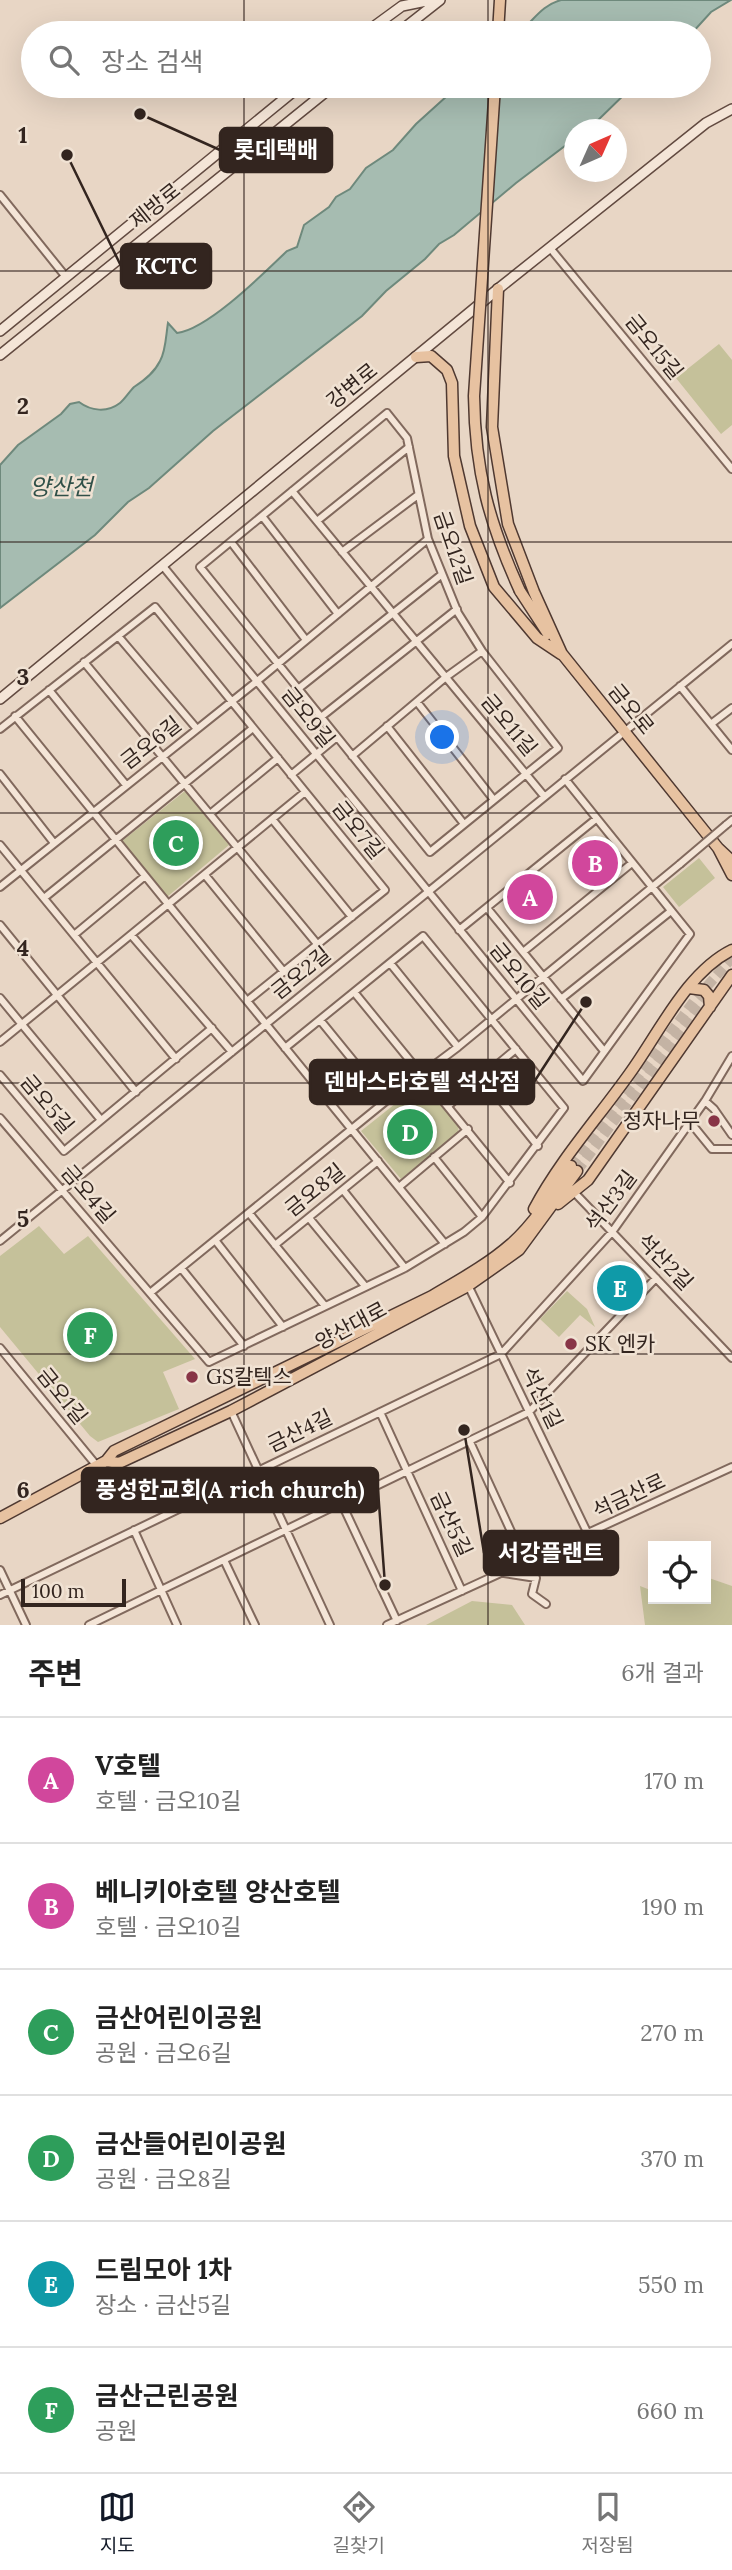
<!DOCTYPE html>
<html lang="ko">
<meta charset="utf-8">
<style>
:root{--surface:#fff;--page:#f6f6f6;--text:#222;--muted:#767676;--line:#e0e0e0;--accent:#111827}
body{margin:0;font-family:Lora,"Noto Sans KR",serif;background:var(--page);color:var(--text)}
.controls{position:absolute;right:21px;bottom:21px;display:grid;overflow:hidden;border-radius:0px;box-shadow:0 7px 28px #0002}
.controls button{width:63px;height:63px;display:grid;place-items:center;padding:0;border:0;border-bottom:2px solid var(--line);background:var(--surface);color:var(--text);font:35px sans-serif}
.compass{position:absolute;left:564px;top:119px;width:63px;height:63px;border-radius:50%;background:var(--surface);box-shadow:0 7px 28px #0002;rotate:45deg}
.scale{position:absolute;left:21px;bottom:18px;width:105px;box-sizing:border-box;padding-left:7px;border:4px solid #33251f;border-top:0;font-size:19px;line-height:24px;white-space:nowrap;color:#33251f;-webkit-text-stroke:5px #f0e2d3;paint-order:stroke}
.you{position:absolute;left:443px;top:738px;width:24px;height:24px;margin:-18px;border:5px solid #fff;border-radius:50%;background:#1a73e8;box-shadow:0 0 0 10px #1a73e833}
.badge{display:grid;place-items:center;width:46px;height:46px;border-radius:50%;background:var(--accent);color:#fff;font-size:23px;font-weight:700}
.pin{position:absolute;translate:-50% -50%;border:4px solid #fff;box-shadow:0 2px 7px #0006}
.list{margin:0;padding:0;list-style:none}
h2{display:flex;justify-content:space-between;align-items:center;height:91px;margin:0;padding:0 28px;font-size:30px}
h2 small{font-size:23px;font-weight:400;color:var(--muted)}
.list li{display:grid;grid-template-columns:46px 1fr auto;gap:21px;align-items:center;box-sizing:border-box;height:126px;padding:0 28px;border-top:2px solid var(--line)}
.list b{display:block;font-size:26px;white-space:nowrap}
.list p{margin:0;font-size:23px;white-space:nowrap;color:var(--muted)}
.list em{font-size:23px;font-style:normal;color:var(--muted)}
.icon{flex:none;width:38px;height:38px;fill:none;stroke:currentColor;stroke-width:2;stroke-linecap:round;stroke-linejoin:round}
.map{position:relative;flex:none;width:732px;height:1625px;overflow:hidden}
.search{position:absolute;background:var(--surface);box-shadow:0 7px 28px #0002;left:21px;right:21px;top:21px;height:77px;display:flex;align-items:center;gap:18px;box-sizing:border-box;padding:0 24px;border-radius:38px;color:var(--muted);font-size:26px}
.sheet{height:847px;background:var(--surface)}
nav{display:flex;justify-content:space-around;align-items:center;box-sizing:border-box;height:98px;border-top:2px solid var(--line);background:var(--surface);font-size:19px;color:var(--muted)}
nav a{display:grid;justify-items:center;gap:4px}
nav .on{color:var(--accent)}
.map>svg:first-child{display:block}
</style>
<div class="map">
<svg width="732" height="1625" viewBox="0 0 732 1625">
<rect width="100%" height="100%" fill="#e8d6c5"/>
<path fill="#c5c19a" d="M719 344 732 360V425L721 434 676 378Z
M185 791 229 845 167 897 122 841Z
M699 858 715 878 679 907 663 887Z
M420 1084 426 1085 459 1125 458 1132 401 1179 361 1131Z
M39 1226 64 1254 88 1236 195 1359 163 1372 179 1409 98 1442 90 1436 0 1327V1256Z
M567 1291 587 1309 595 1327 580 1315 559 1337 540 1319Z
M706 1577 732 1586V1625H645L640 1586 653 1591V1599H706Z
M472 1601 512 1605 525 1625H426Z"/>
<path fill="#a6bcb1" stroke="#6e897c" stroke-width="2" d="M561 0H731L711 12 692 33H518C534 21 540 6 561 0Z
M458 86H633L591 127 588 129 574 130V139L516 183 454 235 439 244 425 259 386 291 362 316 213 431 149 488 128 502 95 535 0 608V465L18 445 61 414 70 404 79 402C91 411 107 413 120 403 125 399 129 392 134 387 145 380 154 373 160 361 166 351 166 334 168 323L177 333C208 329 263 274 287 251L297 247 304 225 329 207 336 197 350 189 366 168 393 150 416 124Z"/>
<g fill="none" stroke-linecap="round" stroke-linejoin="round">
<path stroke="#c4b3a4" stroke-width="10" stroke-dasharray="10 5" stroke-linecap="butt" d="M571 1166 694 1001 732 958
M577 1171 712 989"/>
<defs>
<path id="street" d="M0 195 66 277
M550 248 732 469
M387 413 407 438 428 539 458 613 482 651 558 748 430 852 200 567Z
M292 491 544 796
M262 516 338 614
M317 521 409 447
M231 542 306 640
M342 552 418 495
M162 565 583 1081 690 934 565 779
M118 636 197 729
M84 662 318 945
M680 686 732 750
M298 689 441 575
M49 690 126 785
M417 702 494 800
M15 716 445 1244
M321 717 457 609
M711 724 732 708
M387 726 464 824
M0 729 155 607 385 890 247 1001
M352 756 446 677 482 651
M0 774 54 843
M291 775 337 737
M210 814 278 758
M272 819 352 917
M726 825 732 820
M0 845 176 1059
M205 875 284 972
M0 887 256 682 428 539
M44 898 253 728
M487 908 604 1051
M0 925 136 1092
M459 930 596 819
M74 935 145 876
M132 936 232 1052
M523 952 632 863
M390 963 458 1047
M354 992 510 1183
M0 998 101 1120
M561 999 671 911
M320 1020 386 1101
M0 1042 305 792
M0 1075 64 1151 212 1028
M482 1077 538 1146
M705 1101 714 1109 732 1135
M449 1105 516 1049
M0 1118 209 1362 405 1268 464 1232 482 1217 564 1108 423 936 285 1048
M690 1122 712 1149H732
M434 1157 482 1217
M399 1187 468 1129
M343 1190 405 1268
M573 1191 732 1358
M249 1213 325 1306
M309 1218 365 1286
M215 1240 283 1327
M0 1241 732 644
M275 1245 378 1161
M181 1268 244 1346
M467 1283 588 1534
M150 1293 386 1101 458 1047 680 864
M0 1348 97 1466
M231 1411 330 1625
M380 1412 462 1591
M470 1442 525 1562
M342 1504 397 1621
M134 1530 177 1625
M224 1560 255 1625
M0 1570 26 1625
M504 1573 536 1578 532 1594 546 1604
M0 1595 501 1354 612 1232 705 1101 732 1056
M89 1625 529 1412 656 1278
M387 1625 732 1467"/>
<path id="secondary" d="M365 33 402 6 431 0
M398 33 440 0
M0 331 300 86
M0 355 333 86
M0 699 498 289 706 123 732 109"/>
<path id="primary" d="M498 33 500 0
M498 289 492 427 508 524 534 592 562 654
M416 357 431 356 447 370 452 383 454 456 470 526 494 587 537 638 561 654
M520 591 548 634
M559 650 718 848
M732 861 718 848 732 875
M689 988 704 990 709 996 710 1007
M558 1204 588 1180 732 975
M534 1209C560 1160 598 1118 630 1073 659 1033 687 972 732 950
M106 1461 119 1463 231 1411 468 1286 519 1250 577 1171
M0 1518 106 1461 114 1451 432 1296C459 1280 487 1265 511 1244 535 1223 554 1192 571 1166"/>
</defs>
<use href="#street" stroke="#81695d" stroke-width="10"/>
<use href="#secondary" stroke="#624a40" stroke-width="12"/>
<use href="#primary" stroke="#4f3931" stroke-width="13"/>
<use href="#street" stroke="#f4e5d7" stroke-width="6"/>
<use href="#secondary" stroke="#f4e5d7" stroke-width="9"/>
<use href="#primary" stroke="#e7c2a1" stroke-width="10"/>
<defs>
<path id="street-bridge" d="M680 864 726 825"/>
<path id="primary-bridge" d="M495 86 474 396C475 471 489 523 520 591"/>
</defs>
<use href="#street-bridge" stroke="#81695d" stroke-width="10" stroke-linecap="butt"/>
<use href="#primary-bridge" stroke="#4f3931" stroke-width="13" stroke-linecap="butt"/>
<use href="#street-bridge" stroke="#f4e5d7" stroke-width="6"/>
<use href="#primary-bridge" stroke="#e7c2a1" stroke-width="10"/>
</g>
<path fill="none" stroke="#33251f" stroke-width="2" stroke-opacity="0.55" d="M244 0V33M488 0V33M244 86V1625M488 86V1625M0 271H732M0 542H732M0 813H732M0 1083H732M0 1354H732"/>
<g fill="#883547" stroke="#f0e2d3" stroke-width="2.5">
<circle cx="714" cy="1121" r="7"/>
<circle cx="571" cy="1344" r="7"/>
<circle cx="192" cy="1377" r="7"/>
</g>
<g text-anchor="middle" stroke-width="5" stroke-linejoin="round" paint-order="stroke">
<g font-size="21" fill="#33251f" stroke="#f0e2d3">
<text transform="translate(155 206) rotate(-39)" y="7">제방로</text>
<text transform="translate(654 347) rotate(51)" y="7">금오15길</text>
<text transform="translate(352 386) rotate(-39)" y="7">강변로</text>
<text transform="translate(453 548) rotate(71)" y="7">금오12길</text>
<text transform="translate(631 709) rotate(51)" y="7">금오로</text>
<text transform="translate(308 717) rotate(51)" y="7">금오9길</text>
<text transform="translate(509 725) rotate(50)" y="7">금오11길</text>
<text transform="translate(151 743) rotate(-38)" y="7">금오6길</text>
<text transform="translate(358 830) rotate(51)" y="7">금오7길</text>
<text transform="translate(301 973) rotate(-39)" y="7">금오2길</text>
<text transform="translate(519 976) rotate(51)" y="7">금오10길</text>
<text transform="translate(47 1104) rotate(50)" y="7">금오5길</text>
<text transform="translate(315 1190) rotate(-39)" y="7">금오8길</text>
<text transform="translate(88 1194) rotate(49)" y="7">금오4길</text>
<text transform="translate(611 1201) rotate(-53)" y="7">석산3길</text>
<text transform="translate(665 1262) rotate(46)" y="7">석산2길</text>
<text transform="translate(351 1326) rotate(-28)" y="7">양산대로</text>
<text transform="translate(62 1396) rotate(51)" y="7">금오1길</text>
<text transform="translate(542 1398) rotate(64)" y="7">석산1길</text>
<text transform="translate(300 1431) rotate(-26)" y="7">금산4길</text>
<text transform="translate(629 1496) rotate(-25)" y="7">석금산로</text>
<text transform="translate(451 1524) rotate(65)" y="7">금산5길</text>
</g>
<g font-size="21" fill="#33251f" stroke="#f0e2d3" text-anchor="start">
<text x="700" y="1128" text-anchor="end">정자나무</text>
<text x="585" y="1351">SK 엔카</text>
<text x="206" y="1384">GS칼텍스</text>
</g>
<g font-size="23" font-style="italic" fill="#305048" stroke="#f0e2d3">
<text x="61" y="495">양산천</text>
</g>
</g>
<g font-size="23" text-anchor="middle" font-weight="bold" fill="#33251f" stroke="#f0e2d3" stroke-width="5" stroke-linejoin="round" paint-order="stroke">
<text x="23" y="143">1</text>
<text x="23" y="414">2</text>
<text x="23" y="685">3</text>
<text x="23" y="956">4</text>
<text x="23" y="1227">5</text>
<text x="23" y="1498">6</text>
</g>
<path fill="none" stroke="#33251f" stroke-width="2.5" d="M140 114L220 150M67 155L121 266M586 1002L534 1082M385 1585L378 1490M464 1430L484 1553"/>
<g fill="#33251f" stroke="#f0e2d3" stroke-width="2.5">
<circle cx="140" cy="114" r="7"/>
<circle cx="67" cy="155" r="7"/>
<circle cx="586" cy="1002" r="7"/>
<circle cx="385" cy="1585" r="7"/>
<circle cx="464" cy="1430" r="7"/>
</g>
<g fill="#33251f" stroke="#33251f" stroke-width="2.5">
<rect x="220" y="128" width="112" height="44" rx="7"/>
<rect x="121" y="244" width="90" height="44" rx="7"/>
<rect x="310" y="1060" width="224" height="44" rx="7"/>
<rect x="82" y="1468" width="296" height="44" rx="7"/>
<rect x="484" y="1531" width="134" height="44" rx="7"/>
</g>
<g font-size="23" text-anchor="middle" font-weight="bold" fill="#fff">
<text x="276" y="158">롯데택배</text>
<text x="166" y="274">KCTC</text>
<text x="422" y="1090">덴바스타호텔 석산점</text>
<text x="230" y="1498">풍성한교회(A rich church)</text>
<text x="551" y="1561">서강플랜트</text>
</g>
</svg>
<div class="controls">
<button><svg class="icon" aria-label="locate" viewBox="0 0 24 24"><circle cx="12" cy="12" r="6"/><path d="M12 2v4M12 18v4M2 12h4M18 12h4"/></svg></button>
</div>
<svg class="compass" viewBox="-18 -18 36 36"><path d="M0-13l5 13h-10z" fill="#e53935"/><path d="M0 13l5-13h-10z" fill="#767676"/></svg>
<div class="scale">100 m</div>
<div class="you"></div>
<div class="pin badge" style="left:530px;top:897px;background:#d1479c">A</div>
<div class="pin badge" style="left:595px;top:863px;background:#d1479c">B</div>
<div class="pin badge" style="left:176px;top:843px;background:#2e9e5b">C</div>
<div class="pin badge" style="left:410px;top:1132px;background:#2e9e5b">D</div>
<div class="pin badge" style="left:620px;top:1288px;background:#0f9aa8">E</div>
<div class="pin badge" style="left:90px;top:1335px;background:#2e9e5b">F</div>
<div class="search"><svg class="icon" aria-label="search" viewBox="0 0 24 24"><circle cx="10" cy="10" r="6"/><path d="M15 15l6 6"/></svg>장소 검색</div>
</div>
<section class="sheet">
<h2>주변<small>6개 결과</small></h2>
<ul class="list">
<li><span class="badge" style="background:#d1479c">A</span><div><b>V호텔</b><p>호텔 · 금오10길</p></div><em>170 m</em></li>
<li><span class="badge" style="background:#d1479c">B</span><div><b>베니키아호텔 양산호텔</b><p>호텔 · 금오10길</p></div><em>190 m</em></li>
<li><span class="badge" style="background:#2e9e5b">C</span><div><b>금산어린이공원</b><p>공원 · 금오6길</p></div><em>270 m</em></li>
<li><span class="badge" style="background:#2e9e5b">D</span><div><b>금산들어린이공원</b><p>공원 · 금오8길</p></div><em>370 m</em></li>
<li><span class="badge" style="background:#0f9aa8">E</span><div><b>드림모아 1차</b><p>장소 · 금산5길</p></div><em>550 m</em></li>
<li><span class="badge" style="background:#2e9e5b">F</span><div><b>금산근린공원</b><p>공원</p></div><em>660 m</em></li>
</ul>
</section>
<nav>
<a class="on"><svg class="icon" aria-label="map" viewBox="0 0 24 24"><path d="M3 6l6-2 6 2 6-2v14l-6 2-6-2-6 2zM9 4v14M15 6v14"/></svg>지도</a>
<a><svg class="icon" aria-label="directions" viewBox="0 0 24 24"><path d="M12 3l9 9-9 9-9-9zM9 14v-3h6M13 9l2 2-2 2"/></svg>길찾기</a>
<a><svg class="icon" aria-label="saved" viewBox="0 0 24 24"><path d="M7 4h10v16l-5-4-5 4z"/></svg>저장됨</a>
</nav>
